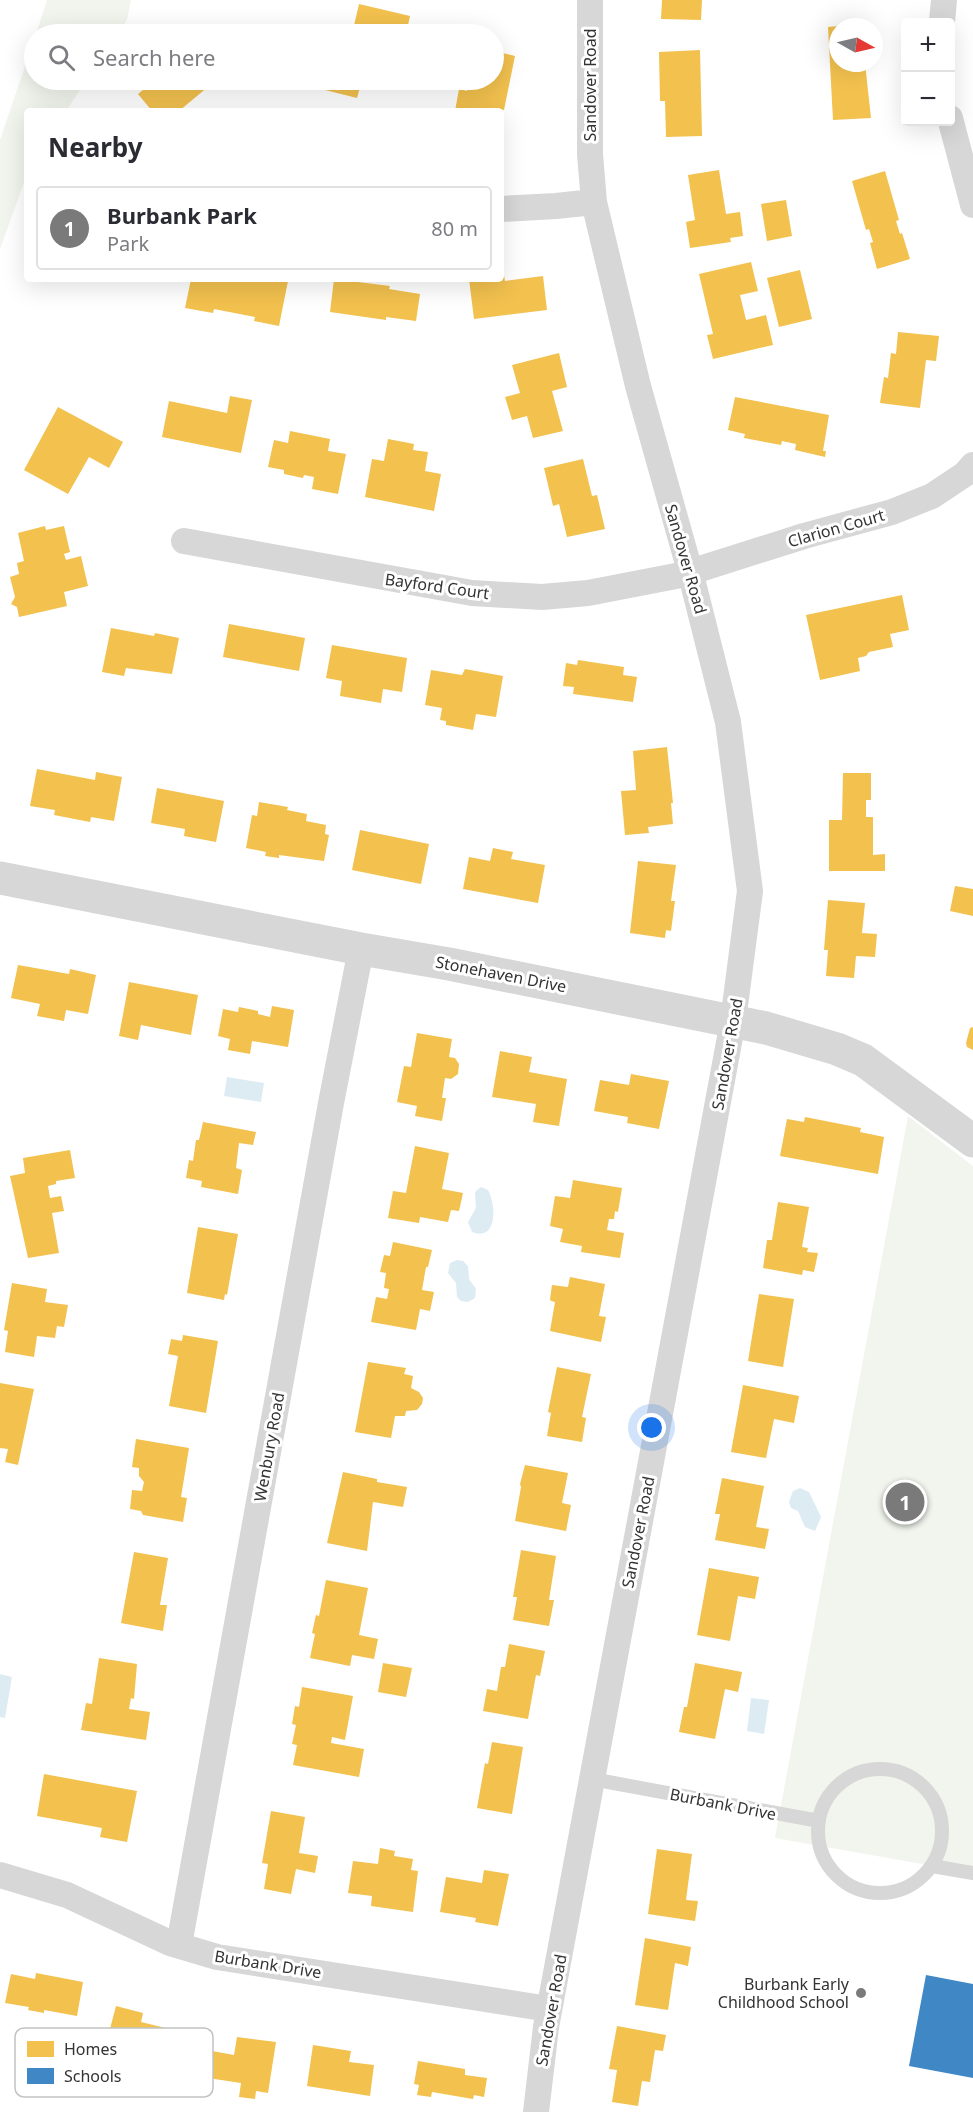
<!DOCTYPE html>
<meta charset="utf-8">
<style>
:root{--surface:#fff;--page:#f2f2f3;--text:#2b2b33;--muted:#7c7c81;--line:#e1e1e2;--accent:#7a7a7a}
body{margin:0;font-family:"Noto Sans",sans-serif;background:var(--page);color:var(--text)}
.controls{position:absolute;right:18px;top:18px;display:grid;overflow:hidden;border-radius:6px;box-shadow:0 6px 24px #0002}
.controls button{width:54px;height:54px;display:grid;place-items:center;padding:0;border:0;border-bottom:2px solid var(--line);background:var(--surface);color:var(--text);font:30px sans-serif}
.compass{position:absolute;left:829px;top:18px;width:54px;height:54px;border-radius:50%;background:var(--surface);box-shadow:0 6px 24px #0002;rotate:98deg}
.you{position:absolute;left:652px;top:1428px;width:21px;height:21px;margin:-15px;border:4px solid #fff;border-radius:50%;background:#1a73e8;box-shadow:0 0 0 9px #1a73e833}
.badge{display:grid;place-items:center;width:39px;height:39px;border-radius:50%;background:var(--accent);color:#fff;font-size:20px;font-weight:700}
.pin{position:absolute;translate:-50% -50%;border:3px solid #fff;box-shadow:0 2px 6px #0006}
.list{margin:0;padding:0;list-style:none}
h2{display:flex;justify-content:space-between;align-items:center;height:78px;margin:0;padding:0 24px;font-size:26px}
h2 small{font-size:20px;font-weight:400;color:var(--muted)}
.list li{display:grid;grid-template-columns:39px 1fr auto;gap:18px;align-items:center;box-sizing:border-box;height:84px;margin:0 12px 12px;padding:0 12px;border:2px solid var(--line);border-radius:6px}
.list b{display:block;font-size:22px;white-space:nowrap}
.list p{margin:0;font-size:20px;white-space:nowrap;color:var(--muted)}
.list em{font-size:20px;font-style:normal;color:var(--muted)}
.icon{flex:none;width:33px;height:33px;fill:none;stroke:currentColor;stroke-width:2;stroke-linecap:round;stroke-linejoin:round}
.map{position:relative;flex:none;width:973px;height:2112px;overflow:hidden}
.search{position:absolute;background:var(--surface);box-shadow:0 6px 24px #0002;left:24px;top:24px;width:480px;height:66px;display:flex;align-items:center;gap:15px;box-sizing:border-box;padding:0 21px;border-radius:33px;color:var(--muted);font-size:22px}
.panel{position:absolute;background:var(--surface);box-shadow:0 6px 24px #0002;left:24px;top:108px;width:480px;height:174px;border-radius:6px}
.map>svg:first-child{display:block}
</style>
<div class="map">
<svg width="973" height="2112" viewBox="0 0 973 2112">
<rect width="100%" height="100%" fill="#fff"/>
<path fill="#f1f5ed" d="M47 0H131L127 20 117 34H36Z
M34 40V80H87L66 111H27V174L0 249V140Z
M908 1116 973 1166V1873L775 1838Z"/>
<path fill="#ddebf3" d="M227 1077 264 1083 261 1102 224 1096Z
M481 1187 488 1190C496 1204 498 1242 472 1232L468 1222 476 1208 475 1192Z
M457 1260 463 1261 468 1266 469 1279 476 1289 475 1298 468 1302 461 1301 457 1297 456 1283 448 1273 450 1263Z
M800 1488 809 1492 821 1517 815 1531 805 1527 798 1511 791 1508 789 1502 793 1491Z
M0 1674 12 1677 5 1718 0 1717Z
M751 1698 769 1700 764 1734 747 1731Z"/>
<path fill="#f2c14e" d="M662 0H702L701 20 661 19Z
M359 4 410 16 406 34H352Z
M828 27 838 26V63H865L871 118 833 120Z
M700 50 702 136 666 137 665 101H660L659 52Z
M494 51 515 56 504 110 497 109V111H455L459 89 467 91 469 80H494Z
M155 80H224L212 90 209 86 179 111H152L138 94Z
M285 80H362L357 98Z
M719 170 726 214 740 212 743 236 730 238 731 242 690 248 686 222 695 220 688 175Z
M885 171 899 220 896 221 900 234 902 233 910 259 877 269 870 243 873 242 869 229 866 230 852 181Z
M786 200 792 236 767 241 761 204Z
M751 262 758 291 740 295 746 320 766 315 773 345 713 359 707 335 713 334 699 274Z
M800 270 812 319 779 327 767 278Z
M501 275H504L505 281 543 276 547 310 474 319 469 279H501Z
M191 279H276L288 281 279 326 254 321 255 317 214 309 213 313 185 308Z
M334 279 390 286 389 289 420 294 416 321 386 317V320L330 312Z
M898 332 939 336 936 361 926 360 920 408 880 403 884 377 888 378 891 353 896 354Z
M559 353 567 387 552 391 563 431 533 438 527 416 512 420 505 397 520 393 512 365Z
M230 396 252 400 241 453 162 437 169 401 227 413Z
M735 397 829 415 823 451H826L825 457 795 450 796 444 782 441 781 445 744 438 745 434 728 430Z
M58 407 123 442 109 468 89 457 68 494 24 470Z
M290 431 330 439 328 451 346 454 338 494 312 489 314 477 304 475 303 478 284 474V470L268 467 274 440 288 443Z
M388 439 414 444 413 450 428 452 425 471 441 474 434 511 365 497 372 459 384 461Z
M583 459 592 496 597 495 605 529 567 537 559 504 553 506 544 468Z
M45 526 46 530 64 526 70 552 64 554 66 560 81 556 88 586 64 592 67 606 19 617 17 607 11 604 15 597 10 577 19 574 17 563 24 561 18 533Z
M902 595 909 630 890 634 893 647 869 652 866 656 858 658 860 671 820 680 806 615Z
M229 624 305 638 299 671 223 657Z
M111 628 154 636 155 633 179 638 172 674 126 668 124 676 102 672Z
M332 645 407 658 402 692 383 689 381 703 340 696 342 681 326 678Z
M578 660 624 667 623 675 637 677 633 702 573 694 574 687 563 686 566 663 577 665Z
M465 669 503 676 496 717 476 714 473 730 446 725V721L440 720 442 708 425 705 431 670 462 675Z
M667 747 673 803H671L673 824 648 827 649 833 625 835 621 791 636 790 633 751Z
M37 769 95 780 96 772 122 777 114 821 91 817 90 822 54 815 55 810 30 806Z
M843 773H871V800H866V817H873V855L885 854V871H829V820H842Z
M157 788 224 801 216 842 184 836 185 829 151 823Z
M259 802 288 807 287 810 307 814 306 821 326 825 325 834 329 835 324 861 279 855V858L265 856 266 852 246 848 252 815 257 816Z
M360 830 429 844 421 884 352 870Z
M493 848 513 852 511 859 545 865 538 903 463 889 469 857 490 861Z
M638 861 676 865 671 901H675L671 931 666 930 665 938 630 933Z
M955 886 973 889V916L950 911Z
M828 900 865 903 862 933 877 934 875 957 856 956 854 978 826 976 828 950H824Z
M18 965 69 974 70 969 96 975 88 1014 66 1010 64 1021 37 1016 40 1004 11 998Z
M129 982 198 995 191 1035 141 1025 138 1040 119 1036Z
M272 1006 294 1010 288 1047 252 1041 250 1054 228 1050 230 1039 218 1036 223 1009 238 1012 239 1007 258 1011V1014L270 1017Z
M973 1027V1050L967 1047 966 1043 970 1028Z
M417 1033 452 1039 449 1057 455 1058 459 1064 458 1074 451 1079 445 1078 442 1098H446L442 1121 415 1116 417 1106 397 1102 404 1066 411 1067Z
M500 1051 532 1057 529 1072 567 1079 559 1126 533 1122 536 1104 492 1097Z
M631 1074 669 1081 659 1129 627 1123 628 1117 594 1111 600 1080 629 1085Z
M805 1117 861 1128 860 1132 884 1137 878 1174 780 1156 787 1119 804 1122Z
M203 1122 256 1132 253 1145 239 1143 236 1168 242 1170 238 1194 201 1187 202 1181 186 1178 189 1160 193 1161 196 1140H199Z
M415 1146 449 1153 442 1189 463 1193 459 1211 451 1210 448 1222 420 1217 419 1223 388 1218 393 1191 406 1193Z
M70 1150 75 1178 56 1181V1184L48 1186 50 1198 61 1196 64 1211 52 1213 59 1253 28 1258 10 1176 25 1173 23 1158Z
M573 1180 622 1188 618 1212 615 1211 614 1219H609L607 1230 624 1233 620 1258 581 1252 582 1246 560 1242 563 1229 550 1226 555 1196 570 1198Z
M778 1202 809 1207 802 1247 808 1248 807 1252 818 1253 814 1272 803 1270 802 1275 763 1268 767 1240H772Z
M198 1227 238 1234 227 1295 225 1294 224 1300 187 1293Z
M393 1242 432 1250 428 1267H426L422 1290 434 1292 430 1311 420 1309 416 1330 371 1322 376 1297 387 1299 389 1289 384 1288 386 1273 380 1272 384 1255 390 1256Z
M570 1277 605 1284 599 1316 606 1317 601 1342 550 1331 555 1302 551 1301 550 1299 552 1285 568 1287Z
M12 1283 47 1289 45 1302 68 1305 64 1327 57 1326 55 1338 37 1336 34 1357 5 1352 8 1331 4 1330Z
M759 1294 794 1299 783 1367 748 1361Z
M183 1335 218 1341 206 1413 169 1406 178 1356 168 1354 171 1339 182 1341Z
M368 1362 406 1368 404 1374 413 1376 411 1388 419 1392 423 1398 422 1404 417 1410 406 1411 405 1416H395L391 1438 355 1432Z
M557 1367 591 1374 582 1417 586 1418 582 1442 547 1436 551 1413 548 1412Z
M0 1383 34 1389 18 1465 5 1462 8 1449 0 1448Z
M743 1385 799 1396 794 1423 774 1419 766 1458 731 1452Z
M136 1439 189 1448 181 1497 187 1498 183 1522 143 1515 141 1511 130 1509 132 1490 142 1491 144 1482 139 1476V1468L132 1467Z
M525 1465 568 1473 562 1503 571 1505 566 1531 515 1521 521 1487 520 1484Z
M343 1472 377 1479V1482L407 1487 403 1507 373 1502 367 1551 327 1543Z
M722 1478 764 1486 756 1527 769 1529 765 1549 715 1540 720 1514H715Z
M521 1550 556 1556 549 1600H554L549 1626 513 1620 517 1597H513Z
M134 1552 168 1558 160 1605H167L163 1631 121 1623Z
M709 1568 759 1577 755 1599 738 1596 730 1641 697 1635Z
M326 1580 368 1588 359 1635 378 1639 374 1659 352 1655 350 1666 310 1658 315 1634 312 1633 316 1615 319 1616Z
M509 1644 545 1651 540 1676 536 1675 528 1719 483 1711 487 1689 497 1691 501 1667H505Z
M99 1658 137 1664 134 1699 131 1698 129 1709 150 1712 146 1740 81 1730 86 1703 92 1704Z
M383 1663 412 1668 406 1697 378 1692Z
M695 1663 742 1672 738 1692 725 1689 715 1739 679 1732 684 1707H687Z
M302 1687 353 1696 345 1740 332 1737 331 1743 364 1749 359 1777 293 1765 297 1745 292 1744 296 1725 292 1724 295 1706 299 1707Z
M492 1742 523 1747 512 1814 477 1808 485 1763 488 1764Z
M44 1774 137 1791 127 1842 100 1837 102 1828 37 1816Z
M271 1811 305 1817 299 1853 318 1856 315 1873 296 1869 291 1894 264 1889 268 1864 262 1863Z
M380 1848 395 1851 394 1856 413 1859 411 1870 418 1871 413 1912 371 1906 372 1896 348 1893 353 1861 378 1864Z
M657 1849 692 1854 686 1900 698 1901 695 1921 648 1914Z
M484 1870 509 1874 498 1926 475 1922 476 1918 440 1912 446 1877 482 1883Z
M645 1938 691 1947 688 1966 675 1963 668 2010 635 2005Z
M36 1973 83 1982 77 2016 44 2010V2013L28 2010 29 2007 5 2003 11 1974 35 1979Z
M116 2006 143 2013 141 2022 182 2032 174 2064 138 2056 135 2067 120 2063 123 2052 105 2048Z
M617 2026 666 2035 663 2051 655 2050 650 2082 642 2081 638 2106 612 2102 617 2070 609 2069Z
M237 2037 276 2042 268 2093 256 2091 255 2099 239 2097 241 2083 208 2078 212 2051 234 2055Z
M313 2045 351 2051 349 2062 374 2065 370 2096 307 2086Z
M418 2061 465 2069V2075L487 2078 484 2097 474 2095 473 2099 432 2092 431 2097 417 2095 419 2085 414 2084Z"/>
<path fill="#3f88c5" d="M926 1975 973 1984V2078L909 2066Z"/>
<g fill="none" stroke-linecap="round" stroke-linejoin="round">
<path stroke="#d7d7d7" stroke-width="14" d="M818 1831a62 62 0 1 1 124 0a62 62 0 1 1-124 0Z
M592 1779 819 1821
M932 1866 973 1873"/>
<path stroke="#d7d7d7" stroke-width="26" d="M942 22 944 0
M950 118 973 205
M501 209 556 206 594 202
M184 541 472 593 542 597 588 593 681 575 804 536 892 512 932 496 965 474 973 465
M0 1875 67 1895 170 1943 217 1957 549 2009
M179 1945 331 1103 361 949
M536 2112 546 2027 733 1021 750 891 728 722 690 571 638 386 594 202 590 154V0"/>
<path stroke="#d7d7d7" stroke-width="33" d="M0 878 361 949 449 964 766 1028 837 1049 863 1060 973 1141"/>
</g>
<circle fill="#7a7a7a" stroke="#fff" stroke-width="2" cx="861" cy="1993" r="6"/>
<g text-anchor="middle" stroke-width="6" stroke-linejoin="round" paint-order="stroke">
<g font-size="16" fill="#333" stroke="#fff">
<text transform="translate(590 85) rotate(-90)" y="6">Sandover Road</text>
<text transform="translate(836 528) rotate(-16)" y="6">Clarion Court</text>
<text transform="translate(686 559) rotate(74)" y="6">Sandover Road</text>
<text transform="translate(437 586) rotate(8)" y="6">Bayford Court</text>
<text transform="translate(501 974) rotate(11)" y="6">Stonehaven Drive</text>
<text transform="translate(727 1054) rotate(-80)" y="6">Sandover Road</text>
<text transform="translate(269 1447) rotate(-80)" y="6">Wenbury Road</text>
<text transform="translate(638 1532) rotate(-79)" y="6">Sandover Road</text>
<text transform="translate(723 1804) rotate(11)" y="6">Burbank Drive</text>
<text transform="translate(268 1964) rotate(9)" y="6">Burbank Drive</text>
<text transform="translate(551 2010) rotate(-80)" y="6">Sandover Road</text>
</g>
<g font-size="16" fill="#333" stroke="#fff" text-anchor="end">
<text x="849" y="1990">Burbank Early<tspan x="849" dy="18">Childhood School</tspan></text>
</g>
</g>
<rect x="15" y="2028" width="198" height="69" rx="9" fill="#fff" stroke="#c2c2c2" stroke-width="1.5"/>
<rect x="27" y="2041" width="27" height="16" fill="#f2c14e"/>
<rect x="27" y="2068" width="27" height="16" fill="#3f88c5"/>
<g font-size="16" fill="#333">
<text x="64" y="2055">Homes</text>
<text x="64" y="2082">Schools</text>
</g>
</svg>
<div class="controls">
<button>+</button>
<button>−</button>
</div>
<svg class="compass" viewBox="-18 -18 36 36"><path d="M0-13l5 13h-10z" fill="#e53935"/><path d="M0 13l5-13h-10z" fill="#7c7c81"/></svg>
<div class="you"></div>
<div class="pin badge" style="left:905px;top:1502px">1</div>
<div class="search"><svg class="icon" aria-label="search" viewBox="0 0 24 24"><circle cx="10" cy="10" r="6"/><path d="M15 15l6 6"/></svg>Search here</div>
<section class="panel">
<h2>Nearby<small></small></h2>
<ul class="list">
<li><span class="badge">1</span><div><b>Burbank Park</b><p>Park</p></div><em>80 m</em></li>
</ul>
</section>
</div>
